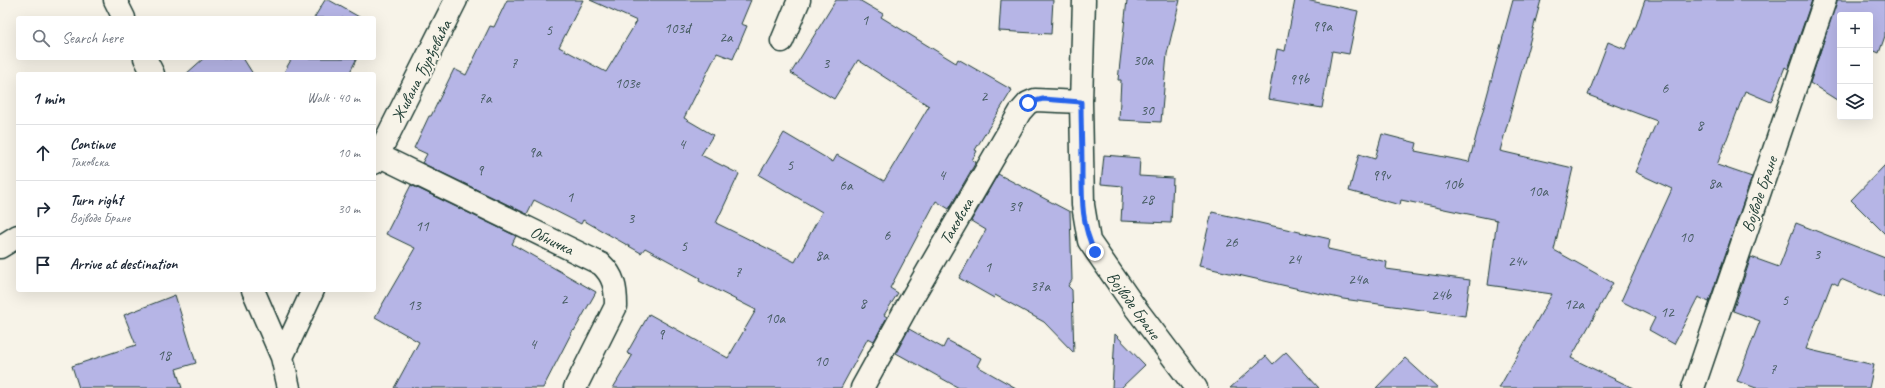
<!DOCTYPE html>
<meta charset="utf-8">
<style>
:root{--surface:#fff;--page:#f6f6f7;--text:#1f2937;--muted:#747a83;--line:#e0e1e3}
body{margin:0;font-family:Caveat,sans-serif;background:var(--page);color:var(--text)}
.controls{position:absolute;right:12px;top:12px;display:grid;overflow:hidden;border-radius:4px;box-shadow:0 4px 16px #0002}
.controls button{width:36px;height:36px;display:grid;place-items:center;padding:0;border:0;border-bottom:1px solid var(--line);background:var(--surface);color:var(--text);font:20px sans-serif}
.stop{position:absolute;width:12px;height:12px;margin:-9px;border:3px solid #2563eb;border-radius:50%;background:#fff}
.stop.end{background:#2563eb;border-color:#fff;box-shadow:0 1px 4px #0008}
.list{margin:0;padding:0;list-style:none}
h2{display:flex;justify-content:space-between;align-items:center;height:52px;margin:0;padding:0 16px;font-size:17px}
h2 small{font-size:13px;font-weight:400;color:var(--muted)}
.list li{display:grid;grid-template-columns:26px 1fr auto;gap:12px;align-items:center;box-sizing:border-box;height:56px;padding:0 16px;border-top:1px solid var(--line)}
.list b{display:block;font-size:15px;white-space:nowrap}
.list p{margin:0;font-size:13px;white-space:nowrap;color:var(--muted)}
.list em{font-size:13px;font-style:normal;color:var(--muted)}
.icon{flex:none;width:22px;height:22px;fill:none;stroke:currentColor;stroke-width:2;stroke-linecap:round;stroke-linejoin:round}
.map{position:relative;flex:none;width:1885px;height:388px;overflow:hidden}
.search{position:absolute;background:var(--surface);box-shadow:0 4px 16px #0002;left:16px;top:16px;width:360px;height:44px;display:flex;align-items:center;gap:10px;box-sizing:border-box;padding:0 14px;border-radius:4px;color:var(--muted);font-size:15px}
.panel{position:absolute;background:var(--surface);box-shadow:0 4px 16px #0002;left:16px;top:72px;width:360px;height:220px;border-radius:4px}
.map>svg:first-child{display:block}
</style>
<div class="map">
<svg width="1885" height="388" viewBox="0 0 1885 388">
<rect width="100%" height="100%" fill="#f7f3e8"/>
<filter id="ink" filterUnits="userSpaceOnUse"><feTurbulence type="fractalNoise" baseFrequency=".025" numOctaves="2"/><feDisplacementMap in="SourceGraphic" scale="8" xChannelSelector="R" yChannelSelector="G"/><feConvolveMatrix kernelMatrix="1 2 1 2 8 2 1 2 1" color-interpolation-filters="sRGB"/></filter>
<g filter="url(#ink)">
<path fill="#b6b5e6" stroke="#1f3d34" d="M325 0H329L361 18H314Z
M507 0H583L559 47 606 72 637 21 590 0H751L741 24 747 26 733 59 717 53 684 118 713 135 701 155 739 174 716 223 795 262 822 212 759 175 784 133 833 162 837 155 884 181 929 106 858 60 834 99 791 73 836 0H859L883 14 881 17 956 63 958 59 1012 90 975 150 977 151 972 160 976 162 949 209 936 201 890 288 898 293 884 315 887 317 874 341 868 338 841 388H613L632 356 627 353 649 314 728 358 756 310 699 281 700 278 645 248 641 253 583 220 581 224 534 200 527 214 422 163 427 154 414 148 429 116H431L454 69 466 75 490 26 494 27Z
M1001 0H1053L1051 34 999 31Z
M1127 0H1180L1167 54 1161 122 1119 120 1121 80H1118Z
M1295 0H1306L1358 11 1349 54 1332 51 1322 108 1268 99 1277 49 1285 51Z
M1513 0H1541L1500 151 1573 168 1554 250 1613 283 1571 358 1633 388H1499L1552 294 1488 285 1497 220 1401 200 1400 205 1349 191 1359 154 1375 159 1382 134 1417 143 1415 151 1469 162Z
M1645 0H1812L1788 69 1785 67 1771 102 1745 91 1717 165 1752 177 1709 302 1698 297 1674 344 1649 330 1655 318 1621 301 1672 189 1635 172 1657 121 1588 95 1608 42 1625 49 1636 26Z
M1837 0H1885V36L1879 53 1870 49V15H1840V102L1810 83Z
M204 58H243L253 74H186Z
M292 58H357L349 74H283Z
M1104 155 1140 158 1139 176 1173 178 1171 223 1121 221 1123 186 1101 184Z
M1885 165V234L1851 200Z
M998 174 1070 212 1072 280 1068 286 1072 290 1074 353 1044 322 995 295 994 298 959 278 986 230 971 221Z
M411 185 516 236 512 244 596 292 574 331 573 330 543 388H394L419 342 375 317 415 248 386 234Z
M1212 212 1330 239 1328 249 1387 262 1386 269 1470 280 1465 316 1343 299 1199 266Z
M1796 223 1885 258V298L1841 279 1838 285 1832 282 1806 349 1874 365 1869 388H1756L1737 381 1760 321 1733 311 1751 257 1779 267Z
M175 295 196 363 176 369 182 388H79L72 366 136 345 124 315Z
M909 329 943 348 947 340 981 358 977 366 1016 388H959L896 353Z
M1115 334 1145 365 1121 388H1112Z
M1286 352 1319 388H1230L1266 356 1273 364Z
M1405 358 1438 388H1376Z"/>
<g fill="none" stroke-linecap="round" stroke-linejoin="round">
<defs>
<path id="minor" d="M115 0 124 18
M1084 0 1081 102 1083 205 1089 241 1134 306 1196 388
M782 41 799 0
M145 58 153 74
M378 155 601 264C614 276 616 288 616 306L575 388
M374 163 456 0
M0 247 18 236
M253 290 282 357 289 388
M282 357 313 290
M862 388 909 303 1020 112 1028 103 1035 100 1081 102
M1693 388 1825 0"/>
</defs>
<use href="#minor" stroke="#1f3d34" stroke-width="25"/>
<use href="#minor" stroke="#f7f3e8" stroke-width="22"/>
</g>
</g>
<g fill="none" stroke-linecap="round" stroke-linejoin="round" filter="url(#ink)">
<path stroke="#2563eb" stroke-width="5" d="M1028 103 1043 99 1081 102C1081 124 1082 146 1082 167 1082 196 1081 226 1095 252"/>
</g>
<g text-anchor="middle" stroke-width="4" stroke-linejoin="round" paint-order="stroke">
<g font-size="15" fill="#455b60">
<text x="865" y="25">1</text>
<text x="1322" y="31">99a</text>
<text x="677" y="33">103đ</text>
<text x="549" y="35">5</text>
<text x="726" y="42">2a</text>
<text x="1143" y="65">30a</text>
<text x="514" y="68">7</text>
<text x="826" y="68">3</text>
<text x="1299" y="84">99b</text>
<text x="627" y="88">103e</text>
<text x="1665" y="93">6</text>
<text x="984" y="101">2</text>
<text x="485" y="103">7a</text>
<text x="1147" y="115">30</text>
<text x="1700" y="130">8</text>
<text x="682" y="149">4</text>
<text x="535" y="157">9a</text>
<text x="790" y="170">5</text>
<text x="480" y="175">9</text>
<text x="942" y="180">4</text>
<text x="1381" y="180">99v</text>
<text x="1715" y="188">8a</text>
<text x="1453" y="189">10b</text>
<text x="846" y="190">6a</text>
<text x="1538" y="196">10a</text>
<text x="570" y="202">1</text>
<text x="1147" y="204">28</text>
<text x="1015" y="211">39</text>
<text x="631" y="223">3</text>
<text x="422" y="231">11</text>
<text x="887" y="240">6</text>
<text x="1686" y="242">10</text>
<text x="1231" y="247">26</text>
<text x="684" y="251">5</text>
<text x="1817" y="259">3</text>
<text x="822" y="260">8a</text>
<text x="1294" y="264">24</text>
<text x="1517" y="266">24v</text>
<text x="988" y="272">1</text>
<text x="738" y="277">7</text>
<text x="1358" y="284">24a</text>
<text x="1040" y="291">37a</text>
<text x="1441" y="300">24b</text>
<text x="564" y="304">2</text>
<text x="1785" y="305">5</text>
<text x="863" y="308">8</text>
<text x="1574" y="309">12a</text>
<text x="414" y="310">13</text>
<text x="1667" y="317">12</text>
<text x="775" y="323">10a</text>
<text x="661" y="339">9</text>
<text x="533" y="349">4</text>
<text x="164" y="360">18</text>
<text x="821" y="366">10</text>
<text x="1773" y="374">7</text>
</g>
<g font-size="17" fill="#1f3d34" stroke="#f7f3e8">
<text transform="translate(421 71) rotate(-63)" y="6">Живана Ђурђевића</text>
<text transform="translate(1759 194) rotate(-71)" y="6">Војводе Бране</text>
<text transform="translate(956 221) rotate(-60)" y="6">Таковска</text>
<text transform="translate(552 240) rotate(26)" y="6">Обничка</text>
<text transform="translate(1134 305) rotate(54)" y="6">Војводе Бране</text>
</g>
</g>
</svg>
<div class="controls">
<button>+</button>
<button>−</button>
<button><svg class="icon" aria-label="layers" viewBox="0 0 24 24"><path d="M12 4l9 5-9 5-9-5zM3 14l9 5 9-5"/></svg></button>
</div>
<div class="stop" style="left:1028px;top:103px"></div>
<div class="stop end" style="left:1095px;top:252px"></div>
<div class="search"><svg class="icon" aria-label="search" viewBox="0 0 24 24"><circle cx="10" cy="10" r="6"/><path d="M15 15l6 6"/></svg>Search here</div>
<section class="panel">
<h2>1 min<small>Walk · 40 m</small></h2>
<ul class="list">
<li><svg class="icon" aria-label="ahead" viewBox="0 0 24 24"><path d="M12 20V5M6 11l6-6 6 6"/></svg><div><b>Continue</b><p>Таковска</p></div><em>10 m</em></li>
<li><svg class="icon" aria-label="right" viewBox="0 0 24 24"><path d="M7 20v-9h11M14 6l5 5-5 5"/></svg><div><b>Turn right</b><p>Војводе Бране</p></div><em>30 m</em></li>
<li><svg class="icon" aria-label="arrive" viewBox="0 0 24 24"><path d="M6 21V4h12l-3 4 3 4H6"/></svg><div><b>Arrive at destination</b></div></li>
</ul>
</section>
</div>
